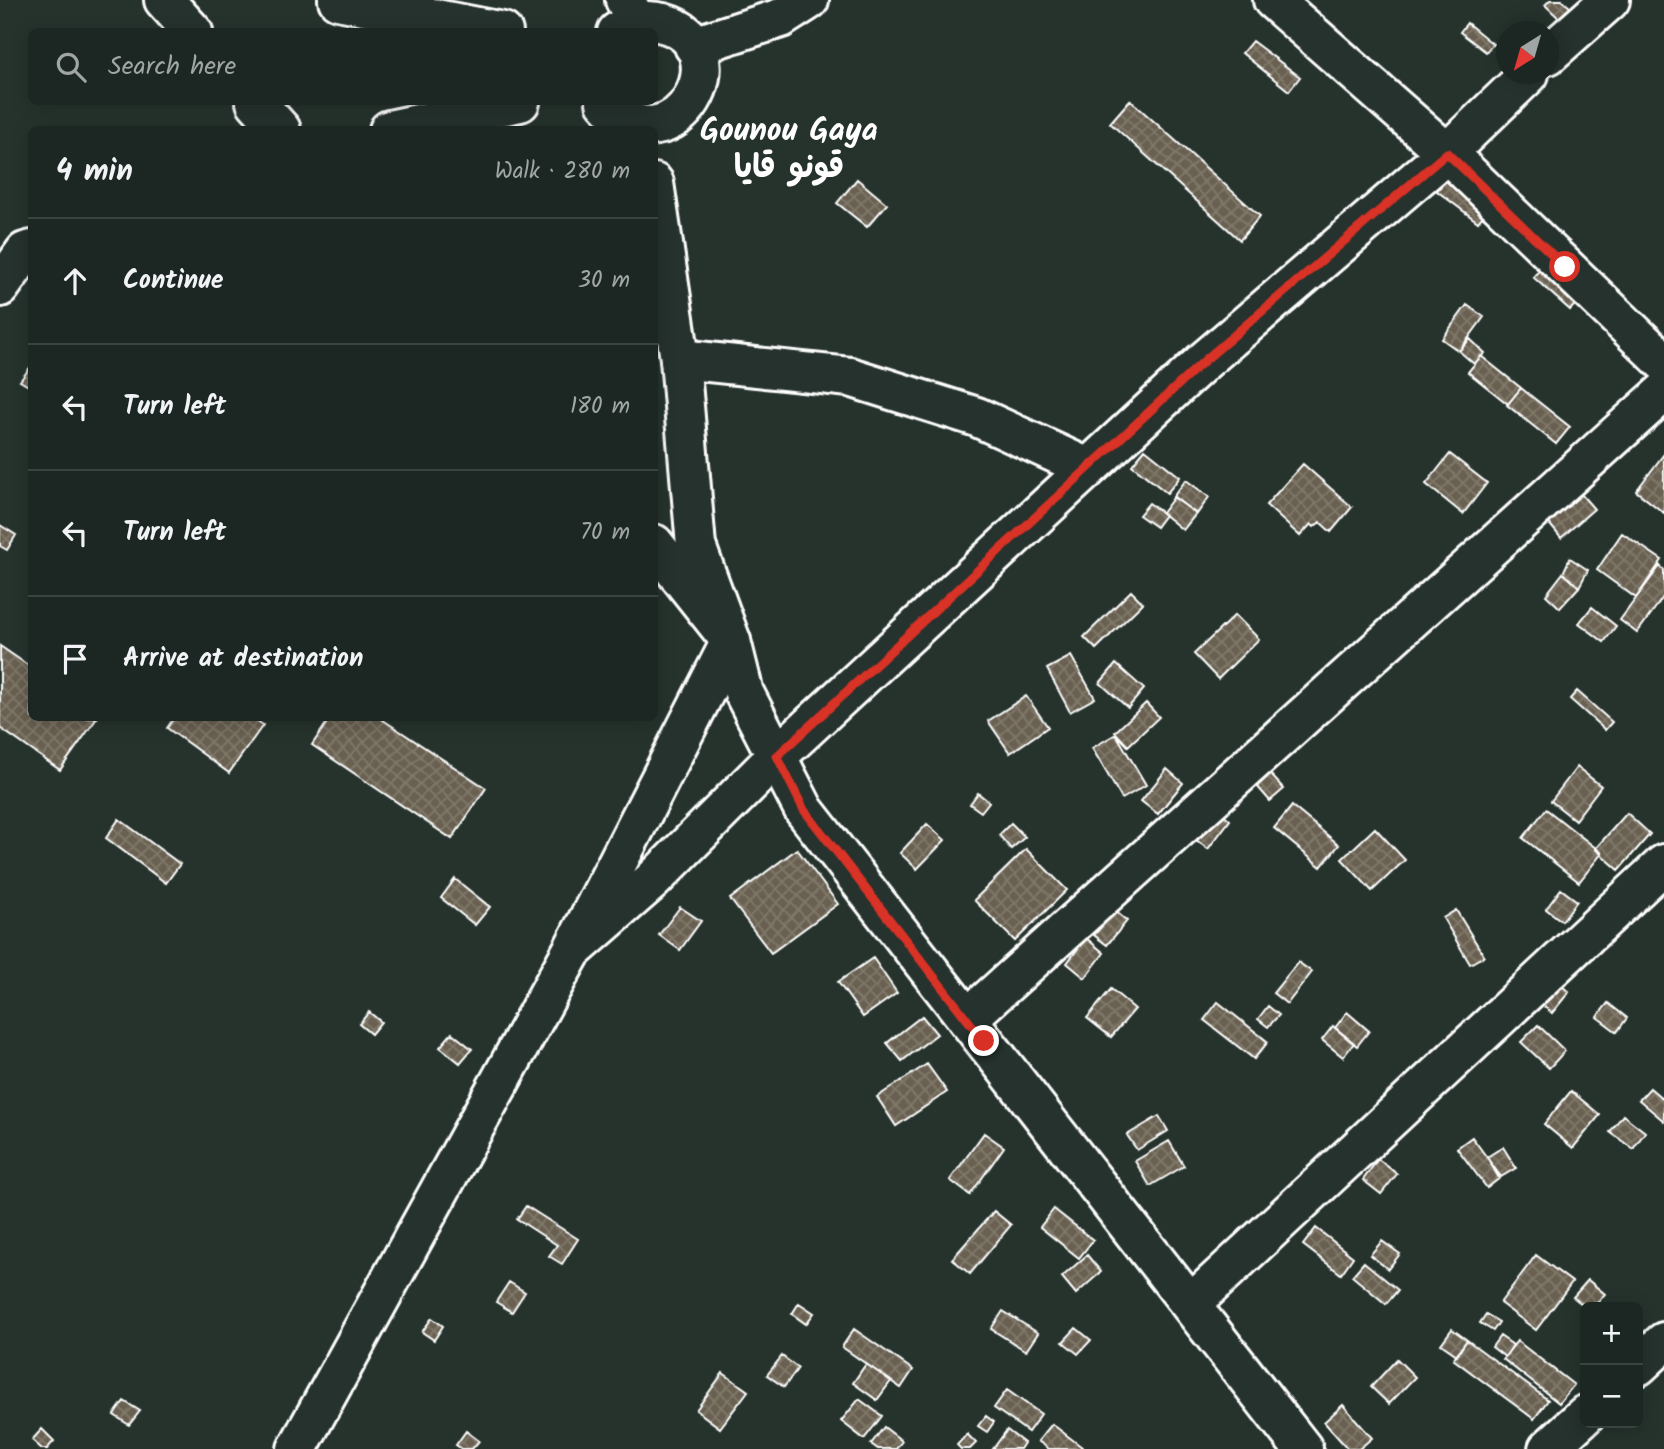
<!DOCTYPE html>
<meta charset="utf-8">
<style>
:root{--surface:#1c2622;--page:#29322f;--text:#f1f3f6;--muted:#a0a5a5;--line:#3a4340}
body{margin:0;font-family:Kalam,"Playpen Sans Arabic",sans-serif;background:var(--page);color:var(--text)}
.controls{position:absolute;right:21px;bottom:21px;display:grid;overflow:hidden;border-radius:10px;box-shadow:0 4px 18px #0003}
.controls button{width:63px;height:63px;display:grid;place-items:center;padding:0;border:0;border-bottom:2px solid var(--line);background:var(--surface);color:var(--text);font:35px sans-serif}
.compass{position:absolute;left:1496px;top:21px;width:63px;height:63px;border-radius:50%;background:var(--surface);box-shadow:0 4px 18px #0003;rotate:217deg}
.stop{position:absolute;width:21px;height:21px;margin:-16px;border:5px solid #d93025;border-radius:50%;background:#fff}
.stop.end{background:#d93025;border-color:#fff;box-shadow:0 2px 7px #0008}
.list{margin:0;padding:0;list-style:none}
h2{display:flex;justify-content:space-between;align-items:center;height:91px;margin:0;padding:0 28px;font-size:30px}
h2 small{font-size:23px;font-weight:400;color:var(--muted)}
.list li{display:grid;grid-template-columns:46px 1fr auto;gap:21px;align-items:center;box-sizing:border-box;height:126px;padding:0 28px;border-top:2px solid var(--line)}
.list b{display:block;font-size:26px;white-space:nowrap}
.list em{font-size:23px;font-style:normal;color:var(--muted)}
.icon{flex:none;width:38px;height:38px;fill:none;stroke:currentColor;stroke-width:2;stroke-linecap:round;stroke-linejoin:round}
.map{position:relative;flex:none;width:1664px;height:1449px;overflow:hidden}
.search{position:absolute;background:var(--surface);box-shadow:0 4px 18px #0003;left:28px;top:28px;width:630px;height:77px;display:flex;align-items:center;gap:18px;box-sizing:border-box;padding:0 24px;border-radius:10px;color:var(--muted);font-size:26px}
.panel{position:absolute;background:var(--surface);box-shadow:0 4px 18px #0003;left:28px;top:126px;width:630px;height:595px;border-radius:10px}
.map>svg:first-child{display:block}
</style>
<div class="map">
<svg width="1664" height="1449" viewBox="0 0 1664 1449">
<defs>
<pattern id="building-cross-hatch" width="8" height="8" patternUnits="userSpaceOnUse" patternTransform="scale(1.75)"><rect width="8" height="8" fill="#696151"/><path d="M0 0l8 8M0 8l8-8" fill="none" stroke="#80796b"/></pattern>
</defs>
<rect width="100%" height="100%" fill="#26332d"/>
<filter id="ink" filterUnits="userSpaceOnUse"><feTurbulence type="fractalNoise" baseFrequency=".0143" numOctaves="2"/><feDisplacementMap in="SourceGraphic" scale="14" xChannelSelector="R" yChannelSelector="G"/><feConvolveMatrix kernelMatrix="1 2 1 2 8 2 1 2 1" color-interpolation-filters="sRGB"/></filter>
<g filter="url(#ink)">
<path fill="url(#building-cross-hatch)" stroke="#fff" stroke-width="2" d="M1550 0H1562L1573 10 1562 21 1545 5Z
M1467 23 1493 44 1486 52 1460 32Z
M1252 41 1300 77 1289 91 1242 53Z
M1130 100 1260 216 1240 240 1110 123Z
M1449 175 1491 205 1478 222 1437 191Z
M857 179 887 204 867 227 837 203Z
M1549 260 1585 294 1570 310 1533 277Z
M1467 305 1484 317 1459 351 1442 339Z
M1470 339 1485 353 1474 364 1459 351Z
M1481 356 1521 388 1508 404 1468 372Z
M32 365V388L20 381Z
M1521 388 1570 427 1556 444 1507 405Z
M1145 449 1180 477 1167 493 1132 465Z
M1450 454 1487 483 1463 514 1426 484Z
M1664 454V513L1636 491Z
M1303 464 1352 507 1331 532 1320 522 1314 527 1311 524 1300 536 1266 505Z
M1186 480 1209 497 1197 514 1173 497Z
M1580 493 1594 509 1561 538 1547 521Z
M1174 497 1196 514 1183 530 1162 513Z
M1149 503 1165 515 1156 527 1139 515Z
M0 525 16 535 7 550 0 546Z
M1622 533 1662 560 1636 598 1597 570Z
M1570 558 1588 570 1579 587 1563 573Z
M1660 566 1664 570V596L1637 633 1620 620Z
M1563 573 1579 587 1560 608 1546 595Z
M1131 591 1143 603 1096 649 1084 637Z
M1592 607 1616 626 1604 642 1579 623Z
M1235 615 1259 639 1218 679 1194 654Z
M0 646 32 668V718H97L60 770 0 728Z
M1071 656 1095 698 1070 712 1047 669Z
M1116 664 1144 689 1128 708 1100 683Z
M1577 691 1612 722 1605 730 1570 699Z
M1026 696 1048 727 1010 753 988 721Z
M1146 703 1159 717 1128 746 1115 732Z
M174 718H252L263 725 229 773 167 728Z
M330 718H380L486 788 452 839 312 745Z
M1116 734 1146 785 1122 799 1092 748Z
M1577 767 1601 786 1575 820 1551 801Z
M1167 769 1183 783 1158 814 1141 801Z
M1270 774 1284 789 1270 801 1257 786Z
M978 793 989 802 981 812 970 804Z
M1292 806 1339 845 1321 867 1274 828Z
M1546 809 1602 853 1579 882 1523 838Z
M1219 810 1230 820 1208 849 1196 840Z
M1627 813 1650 834 1619 870 1595 849Z
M119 819 180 864 166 883 106 838Z
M1011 823 1025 837 1011 849 999 835Z
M927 824 945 840 917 869 900 853Z
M1375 828 1405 860 1372 891 1342 859Z
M797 849 838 904 771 953 730 899Z
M1026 849 1067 890 1015 941 974 900Z
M455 879 490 907 475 925 441 898Z
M1561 889 1577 901 1562 921 1546 909Z
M680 907 701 921 680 950 659 935Z
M1456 910 1484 956 1470 964 1443 918Z
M1115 911 1127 921 1107 945 1094 935Z
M1086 938 1104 953 1085 978 1067 963Z
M873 958 897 993 863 1017 838 982Z
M1298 962 1312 972 1287 1004 1273 993Z
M1553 978 1569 992 1552 1013 1535 999Z
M1111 989 1135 1009 1111 1037 1087 1018Z
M1218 1002 1268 1042 1254 1059 1204 1020Z
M1608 1003 1627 1018 1617 1032 1597 1017Z
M1268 1006 1279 1015 1268 1027 1258 1019Z
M369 1012 381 1022 371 1034 359 1024Z
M1347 1012 1369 1031 1357 1046 1335 1028Z
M922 1016 937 1034 902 1061 887 1043Z
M1538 1025 1565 1051 1549 1068 1521 1042Z
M1333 1026 1354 1043 1343 1057 1322 1040Z
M452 1033 472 1049 460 1063 440 1047Z
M927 1064 947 1092 896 1126 877 1097Z
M1650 1088 1664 1100V1121L1639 1100Z
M1571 1091 1600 1115 1573 1148 1544 1124Z
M1623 1115 1645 1132 1633 1149 1610 1132Z
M1159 1116 1168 1131 1137 1150 1127 1135Z
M984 1133 1004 1147 970 1195 950 1180Z
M1472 1137 1501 1177 1487 1188 1457 1148Z
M1169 1141 1184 1166 1150 1186 1135 1161Z
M1503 1147 1516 1168 1499 1178 1487 1157Z
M1378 1159 1397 1174 1381 1194 1363 1180Z
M526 1206 578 1239 562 1264 549 1256 557 1245 517 1219Z
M1054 1209 1093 1240 1079 1258 1040 1227Z
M994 1211 1011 1225 970 1274 952 1259Z
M1316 1228 1353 1257 1341 1274 1303 1245Z
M1382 1241 1400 1254 1388 1269 1370 1255Z
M1087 1255 1101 1272 1076 1294 1062 1277Z
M1536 1255 1572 1282 1536 1330 1500 1303Z
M1364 1262 1398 1290 1386 1304 1352 1276Z
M1588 1280 1605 1294 1594 1307H1586L1573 1297Z
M509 1282 525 1292 512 1312 496 1302Z
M799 1303 814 1313 806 1324 792 1314Z
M1003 1311 1038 1333 1026 1351 991 1329Z
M1486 1314 1499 1322 1493 1331 1480 1323Z
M432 1318 443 1326 434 1340 422 1332Z
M1076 1328 1091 1340 1078 1354 1063 1342Z
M854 1329 913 1370 901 1388 842 1347Z
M1452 1329 1467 1340 1457 1355 1441 1344Z
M1500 1336 1513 1345 1505 1357 1492 1347Z
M1467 1340 1548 1400 1534 1419 1453 1359Z
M1517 1341 1574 1385 1559 1403 1503 1359Z
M782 1356 798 1368 784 1387 767 1375Z
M1397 1359 1415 1377 1389 1404 1371 1387Z
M866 1364 891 1381 877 1400 853 1383Z
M723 1373 748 1391 720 1428 696 1410Z
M1007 1390 1041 1414 1028 1432 994 1408Z
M859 1399 882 1416 864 1439 841 1421Z
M124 1401 140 1411 129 1425 114 1415Z
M1343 1405 1372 1438 1359 1449H1348L1324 1422Z
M986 1416 994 1422 987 1432 978 1426Z
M1052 1424 1082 1447 1080 1449H1049L1038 1441Z
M884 1427 902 1441 896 1449H878L871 1444Z
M42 1429 54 1441 47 1449H42L32 1440Z
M1007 1430 1024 1443 1020 1449H993Z
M466 1431 479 1441 472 1449H462L456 1445Z
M967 1434 976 1443 970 1449H961L957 1445Z"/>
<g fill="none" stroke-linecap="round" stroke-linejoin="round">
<defs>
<path id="minor" d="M164 0 193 32
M625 0 637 22
M1273 0 1447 153 1664 362
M1548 55 1610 0
M256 102 281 130
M389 130 520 102
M0 287 25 252 32 250
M680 359 850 377 977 417 1088 468
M572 951 652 881 777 756 1204 361 1447 153 1529 74
M967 1019 1664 392
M1191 1304 1664 864
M1638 1366 1664 1342
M297 1449 572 951 731 641 654 544
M1548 1449 1585 1415"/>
<path id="major" d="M338 0 503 32
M694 46 781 18 809 0
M606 102C674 179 747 45 663 23 647 19 630 21 617 32
M654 183 680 359 696 546 731 641 744 693 804 810 1303 1449"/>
</defs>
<use href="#minor" stroke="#fff" stroke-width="44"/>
<use href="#major" stroke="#fff" stroke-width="44"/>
<use href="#minor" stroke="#26332d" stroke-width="38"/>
<use href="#major" stroke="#26332d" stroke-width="38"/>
</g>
</g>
<g fill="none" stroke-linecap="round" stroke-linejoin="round" filter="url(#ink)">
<path stroke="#d93025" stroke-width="9" d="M984 1041 804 810 777 756 1204 361 1447 153 1565 267"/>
</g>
<g text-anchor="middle" stroke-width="5" stroke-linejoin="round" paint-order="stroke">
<g font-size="32" font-weight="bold" fill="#fff" stroke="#26332d">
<text x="789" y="140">Gounou Gaya<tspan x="789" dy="37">قونو قايا</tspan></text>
</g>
</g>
</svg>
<div class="controls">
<button>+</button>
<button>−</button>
</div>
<svg class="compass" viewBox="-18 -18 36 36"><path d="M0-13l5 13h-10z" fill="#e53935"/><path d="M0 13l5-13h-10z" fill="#a0a5a5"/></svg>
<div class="stop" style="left:1565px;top:267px"></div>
<div class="stop end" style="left:984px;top:1041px"></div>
<div class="search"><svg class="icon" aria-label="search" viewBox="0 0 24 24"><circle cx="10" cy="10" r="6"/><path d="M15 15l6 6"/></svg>Search here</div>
<section class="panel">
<h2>4 min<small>Walk · 280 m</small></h2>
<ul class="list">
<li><svg class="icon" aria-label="ahead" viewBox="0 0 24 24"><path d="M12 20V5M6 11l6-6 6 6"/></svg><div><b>Continue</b></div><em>30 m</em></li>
<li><svg class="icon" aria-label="left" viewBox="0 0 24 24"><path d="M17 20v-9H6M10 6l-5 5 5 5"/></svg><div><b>Turn left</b></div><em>180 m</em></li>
<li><svg class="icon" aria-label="left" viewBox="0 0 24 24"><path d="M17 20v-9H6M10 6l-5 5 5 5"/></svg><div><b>Turn left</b></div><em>70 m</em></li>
<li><svg class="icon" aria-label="arrive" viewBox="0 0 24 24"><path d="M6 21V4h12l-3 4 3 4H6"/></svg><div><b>Arrive at destination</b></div></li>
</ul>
</section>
</div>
